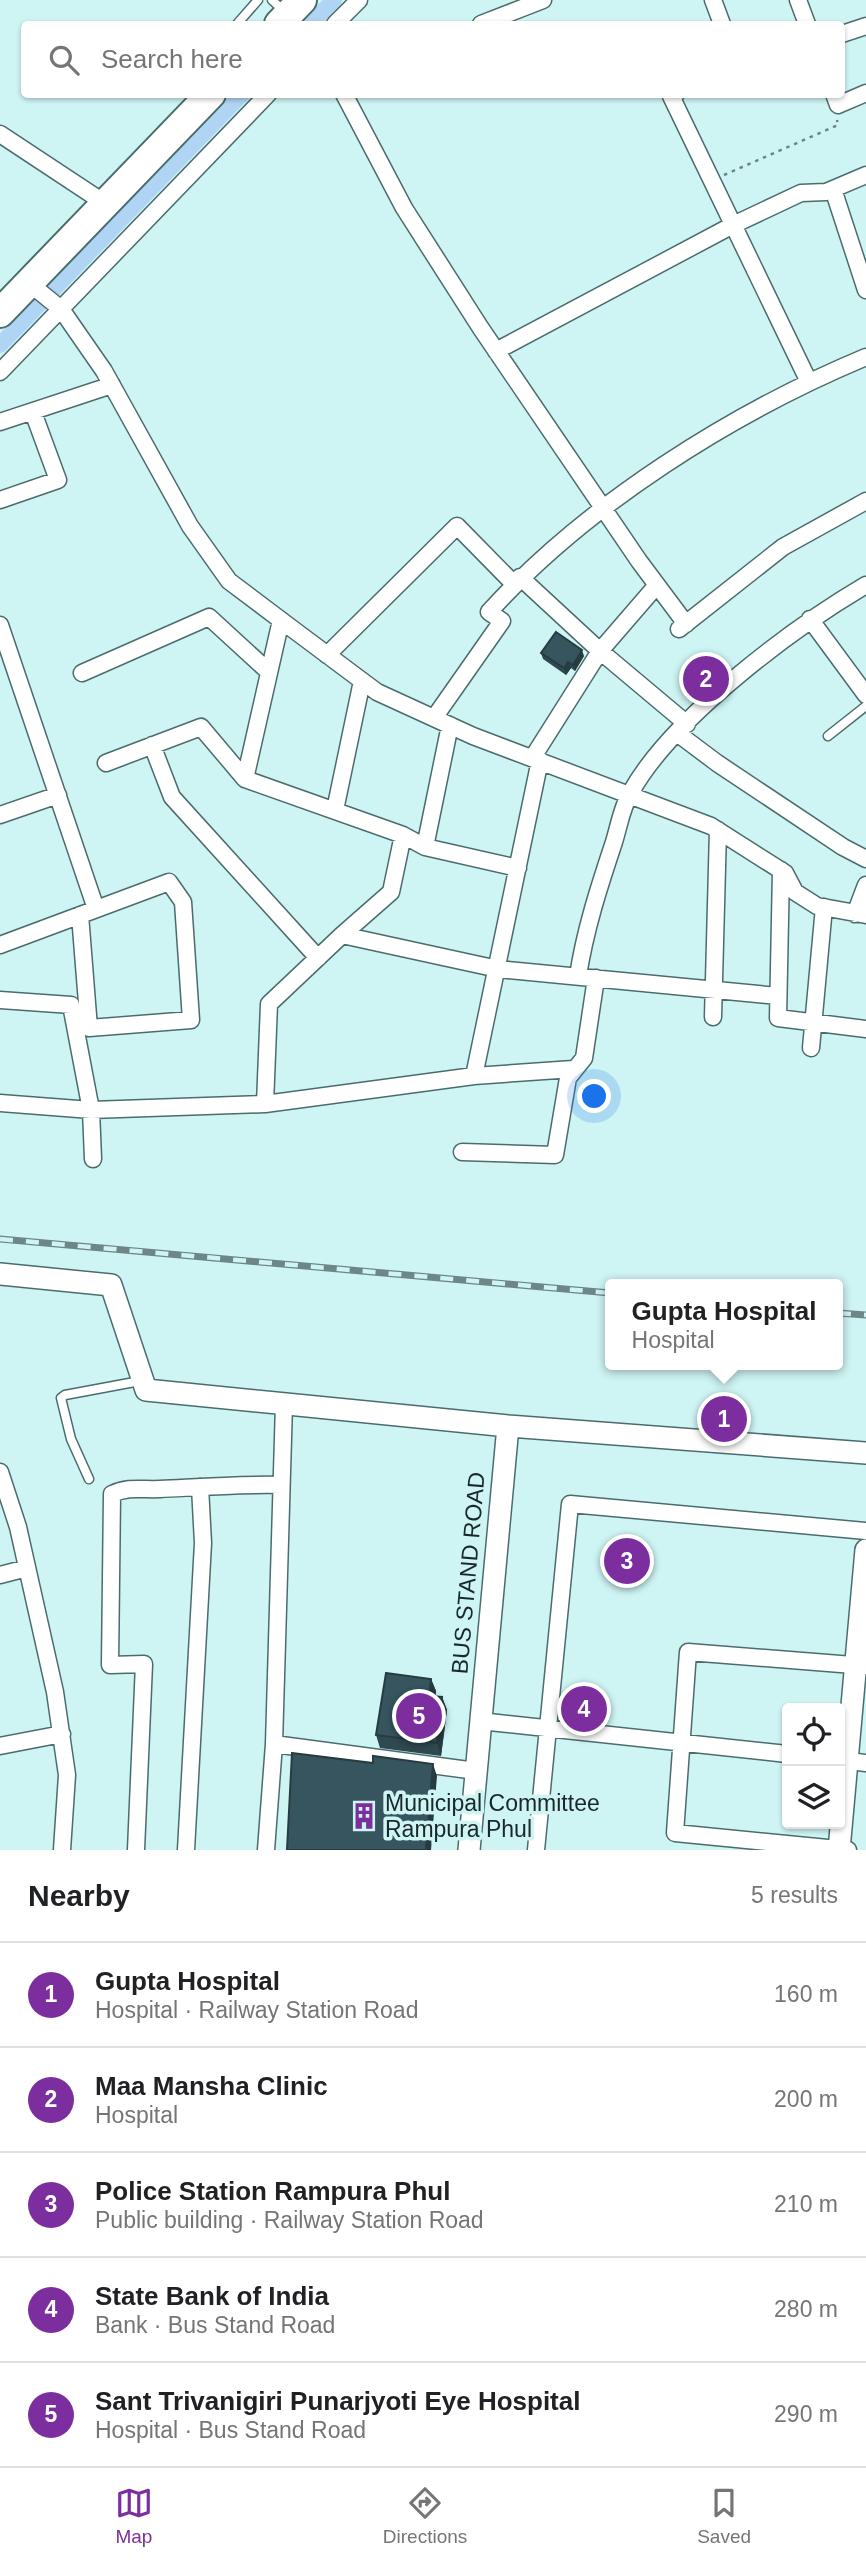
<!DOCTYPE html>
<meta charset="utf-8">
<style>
:root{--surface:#fff;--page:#f6f6f6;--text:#202124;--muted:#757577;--line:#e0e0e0;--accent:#7c2e9f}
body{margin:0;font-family:Helvetica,sans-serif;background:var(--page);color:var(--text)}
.controls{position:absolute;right:21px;bottom:21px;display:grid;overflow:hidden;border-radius:7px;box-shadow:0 2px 5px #0004}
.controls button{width:63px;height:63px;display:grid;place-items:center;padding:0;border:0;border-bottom:2px solid var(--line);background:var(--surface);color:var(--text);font:35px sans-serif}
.you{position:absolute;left:595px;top:1097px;width:24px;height:24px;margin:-18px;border:5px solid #fff;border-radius:50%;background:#1a73e8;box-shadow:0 0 0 10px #1a73e833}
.badge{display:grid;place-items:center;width:46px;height:46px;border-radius:50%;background:var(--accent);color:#fff;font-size:23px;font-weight:700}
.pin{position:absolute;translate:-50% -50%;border:4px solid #fff;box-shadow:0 2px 7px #0006}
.popup{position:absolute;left:605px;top:1279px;width:238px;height:91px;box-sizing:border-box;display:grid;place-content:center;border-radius:7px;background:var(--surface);filter:drop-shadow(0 2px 5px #0005);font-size:23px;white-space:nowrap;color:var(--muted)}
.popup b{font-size:26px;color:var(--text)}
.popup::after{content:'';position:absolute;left:50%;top:100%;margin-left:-14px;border:14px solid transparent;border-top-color:var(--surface)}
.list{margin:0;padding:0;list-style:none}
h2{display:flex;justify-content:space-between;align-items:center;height:91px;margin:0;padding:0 28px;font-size:30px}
h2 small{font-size:23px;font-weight:400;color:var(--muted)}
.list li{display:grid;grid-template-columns:46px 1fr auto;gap:21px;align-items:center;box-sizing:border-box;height:105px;padding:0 28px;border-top:2px solid var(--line)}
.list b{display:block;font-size:26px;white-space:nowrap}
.list p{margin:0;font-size:23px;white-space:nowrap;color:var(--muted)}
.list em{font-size:23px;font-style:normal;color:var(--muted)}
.icon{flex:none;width:38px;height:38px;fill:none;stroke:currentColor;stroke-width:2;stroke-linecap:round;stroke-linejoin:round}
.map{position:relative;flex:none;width:866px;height:1850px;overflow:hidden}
.search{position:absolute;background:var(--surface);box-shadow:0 2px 5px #0004;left:21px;right:21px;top:21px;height:77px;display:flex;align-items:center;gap:18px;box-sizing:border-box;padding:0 24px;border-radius:7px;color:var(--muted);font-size:26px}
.sheet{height:616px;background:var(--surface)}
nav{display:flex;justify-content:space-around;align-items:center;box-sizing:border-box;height:98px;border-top:2px solid var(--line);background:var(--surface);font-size:19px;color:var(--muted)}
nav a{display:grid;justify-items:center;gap:4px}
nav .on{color:var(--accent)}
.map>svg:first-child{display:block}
</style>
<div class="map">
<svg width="866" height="1850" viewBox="0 0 866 1850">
<rect width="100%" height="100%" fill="#cff4f4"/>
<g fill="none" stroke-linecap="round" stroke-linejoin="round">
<path stroke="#b0d5f4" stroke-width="16" d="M310 24 334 0
M0 345 242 94"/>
<defs>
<path id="service" d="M272 0 285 12
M237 24 258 0
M828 736 866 706
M89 1479 71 1439 61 1398 65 1395 140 1381"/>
<path id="minor" d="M713 0 722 24
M798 0 807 24
M335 24 359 0
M481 24 543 0
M842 34 866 26
M344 94 404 208 480 327 639 561 686 624
M676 94 671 96 809 382
M834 94 838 105 866 93
M0 134 106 204
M833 189 866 290
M29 283 61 309 104 371 190 526 229 581 294 630 377 692 473 736 711 826 785 873 795 892 817 906 866 915
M496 351 733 225 801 193 826 192 866 175
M0 372 268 94
M0 422 112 385
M0 500 58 480 33 412
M520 577 600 651 687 724
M810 619 866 695
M281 620 245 779 403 835 425 847 518 868
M0 625 96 909
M679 629 783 547 866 501
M327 655 457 526 514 584
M82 673 209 617 269 672
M434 718 502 621 489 612C587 504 732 413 866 357
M677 733 717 763 843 847 866 859
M152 745 172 797 318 958
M533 757 600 651 657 585
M106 763 201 727 245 779
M335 810 362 681
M0 815 58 795
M403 835 391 892 342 935 498 969 778 996
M425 847 450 725
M781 870 778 1018 866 1029
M855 914 866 885
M0 945 169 882 183 902 191 1020 89 1028 80 915
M578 976C585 930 599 887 614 842 619 826 622 806 631 792 672 718 793 628 866 585
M0 1000 71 1005 91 1110 93 1159
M713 1017 718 830
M811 1048 824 907
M474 1076 540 760
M0 1103 91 1110 265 1104 474 1076 573 1069
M265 1104 269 1004 342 935
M462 1152 555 1155 568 1078 584 1058 596 978
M0 1472 18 1527 55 1692 67 1775 62 1850
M0 1575 27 1568
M480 1721 787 1754
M274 1744 476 1771
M0 1746 62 1734
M840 1760 866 1763
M136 1850 144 1664 110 1665 112 1494C129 1486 142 1490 160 1489 201 1487 240 1484 281 1485
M186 1850 203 1543 200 1487
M266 1850 274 1744 284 1404
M536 1850 570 1504 866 1531
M848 1850 675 1833 688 1652 866 1666"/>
<path id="tertiary" d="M0 1274 111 1285 146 1390 508 1426 866 1453
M469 1850 508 1426
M839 1850 866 1550"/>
<path id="trunk" d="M279 24 302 0
M0 313 211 94"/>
</defs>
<use href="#service" stroke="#4b6c6d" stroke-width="11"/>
<use href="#minor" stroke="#4b6c6d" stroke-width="19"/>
<use href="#tertiary" stroke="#4b6c6d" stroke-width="24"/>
<use href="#trunk" stroke="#4b6c6d" stroke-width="32"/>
<path stroke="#6c8585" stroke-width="2.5" stroke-dasharray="3.5 5" stroke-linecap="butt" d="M724 175 838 125 837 120"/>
<use href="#service" stroke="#fff" stroke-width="8"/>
<use href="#minor" stroke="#fff" stroke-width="16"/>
<use href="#tertiary" stroke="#fff" stroke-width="21"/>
<use href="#trunk" stroke="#fff" stroke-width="28"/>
<defs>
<path id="rail" d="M0 1239 610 1293
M838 1313 866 1315"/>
</defs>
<use href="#rail" stroke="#6d8686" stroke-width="7"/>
<use href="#rail" stroke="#cff4f4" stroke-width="4.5" stroke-dasharray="13" stroke-linecap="butt"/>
</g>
<path fill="#2f4951" d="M541 653 584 656 575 671 571 668 566 675 543 659Z
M683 672 715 673 717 680 700 690 685 679Z
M736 1408 734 1430 709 1428 707 1422Z
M431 1679 436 1691 435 1696 442 1697 447 1710 441 1756 380 1748 376 1735Z"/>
<path fill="#263c42" d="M582 650 584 656 575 671 573 665Z
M568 662 571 668 566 675 564 668Z
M734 1402 736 1408 734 1430 731 1424Z
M431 1679 436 1691 434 1708 429 1696Z
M442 1697 447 1710 441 1756 437 1743Z
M433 1764 437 1776 431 1850H426Z"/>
<path fill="#37555e" stroke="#263c42" stroke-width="2" d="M556 632 582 650 573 665 568 662 564 668 541 653Z
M695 657 715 673 697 684 683 672Z
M710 1399 734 1402 731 1424 707 1422Z
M386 1673 431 1679 429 1696 442 1697 437 1743 376 1735Z
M292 1753 373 1763V1756L433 1764 426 1850H287Z"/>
<defs>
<symbol id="building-bare" viewBox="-9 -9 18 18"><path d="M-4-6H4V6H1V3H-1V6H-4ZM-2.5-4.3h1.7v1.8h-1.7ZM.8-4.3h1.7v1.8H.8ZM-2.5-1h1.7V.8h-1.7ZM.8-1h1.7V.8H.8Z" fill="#7c2e9f" stroke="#cff4f4" stroke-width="2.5" paint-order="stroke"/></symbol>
</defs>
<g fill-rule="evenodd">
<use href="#building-bare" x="345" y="1797" width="38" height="38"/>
</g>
<g text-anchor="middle" stroke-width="7" stroke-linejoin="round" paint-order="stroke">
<g font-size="23" fill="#192828" stroke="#cff4f4">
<text transform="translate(468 1573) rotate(-85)" y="8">BUS STAND ROAD</text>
</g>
<g font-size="23" fill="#192828" stroke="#cff4f4" text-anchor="start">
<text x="385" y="1811">Municipal Committee<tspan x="385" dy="26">Rampura Phul</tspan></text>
</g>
</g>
</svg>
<div class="controls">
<button><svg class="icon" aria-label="locate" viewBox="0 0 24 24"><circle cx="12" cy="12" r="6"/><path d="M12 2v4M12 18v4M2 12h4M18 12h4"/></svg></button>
<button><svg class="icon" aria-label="layers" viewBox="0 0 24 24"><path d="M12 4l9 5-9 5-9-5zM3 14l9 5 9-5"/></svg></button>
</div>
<div class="you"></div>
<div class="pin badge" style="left:724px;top:1419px">1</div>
<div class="popup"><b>Gupta Hospital</b>Hospital</div>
<div class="pin badge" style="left:706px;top:679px">2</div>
<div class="pin badge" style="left:627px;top:1561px">3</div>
<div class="pin badge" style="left:584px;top:1709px">4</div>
<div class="pin badge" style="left:419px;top:1716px">5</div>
<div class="search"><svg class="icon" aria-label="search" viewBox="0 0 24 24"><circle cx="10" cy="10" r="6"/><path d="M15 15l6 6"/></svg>Search here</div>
</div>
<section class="sheet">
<h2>Nearby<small>5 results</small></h2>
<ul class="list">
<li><span class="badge">1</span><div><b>Gupta Hospital</b><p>Hospital · Railway Station Road</p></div><em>160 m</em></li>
<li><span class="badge">2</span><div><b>Maa Mansha Clinic</b><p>Hospital</p></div><em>200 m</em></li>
<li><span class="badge">3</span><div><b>Police Station Rampura Phul</b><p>Public building · Railway Station Road</p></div><em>210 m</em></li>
<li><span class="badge">4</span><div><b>State Bank of India</b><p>Bank · Bus Stand Road</p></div><em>280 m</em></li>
<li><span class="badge">5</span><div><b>Sant Trivanigiri Punarjyoti Eye Hospital</b><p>Hospital · Bus Stand Road</p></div><em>290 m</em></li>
</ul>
</section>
<nav>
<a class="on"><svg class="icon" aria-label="map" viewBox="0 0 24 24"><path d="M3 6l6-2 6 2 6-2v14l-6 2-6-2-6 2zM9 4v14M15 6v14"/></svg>Map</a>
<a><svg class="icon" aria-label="directions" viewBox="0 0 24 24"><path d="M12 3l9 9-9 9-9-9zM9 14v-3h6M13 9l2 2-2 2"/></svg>Directions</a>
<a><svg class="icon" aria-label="saved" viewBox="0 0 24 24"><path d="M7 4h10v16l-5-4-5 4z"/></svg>Saved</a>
</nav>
